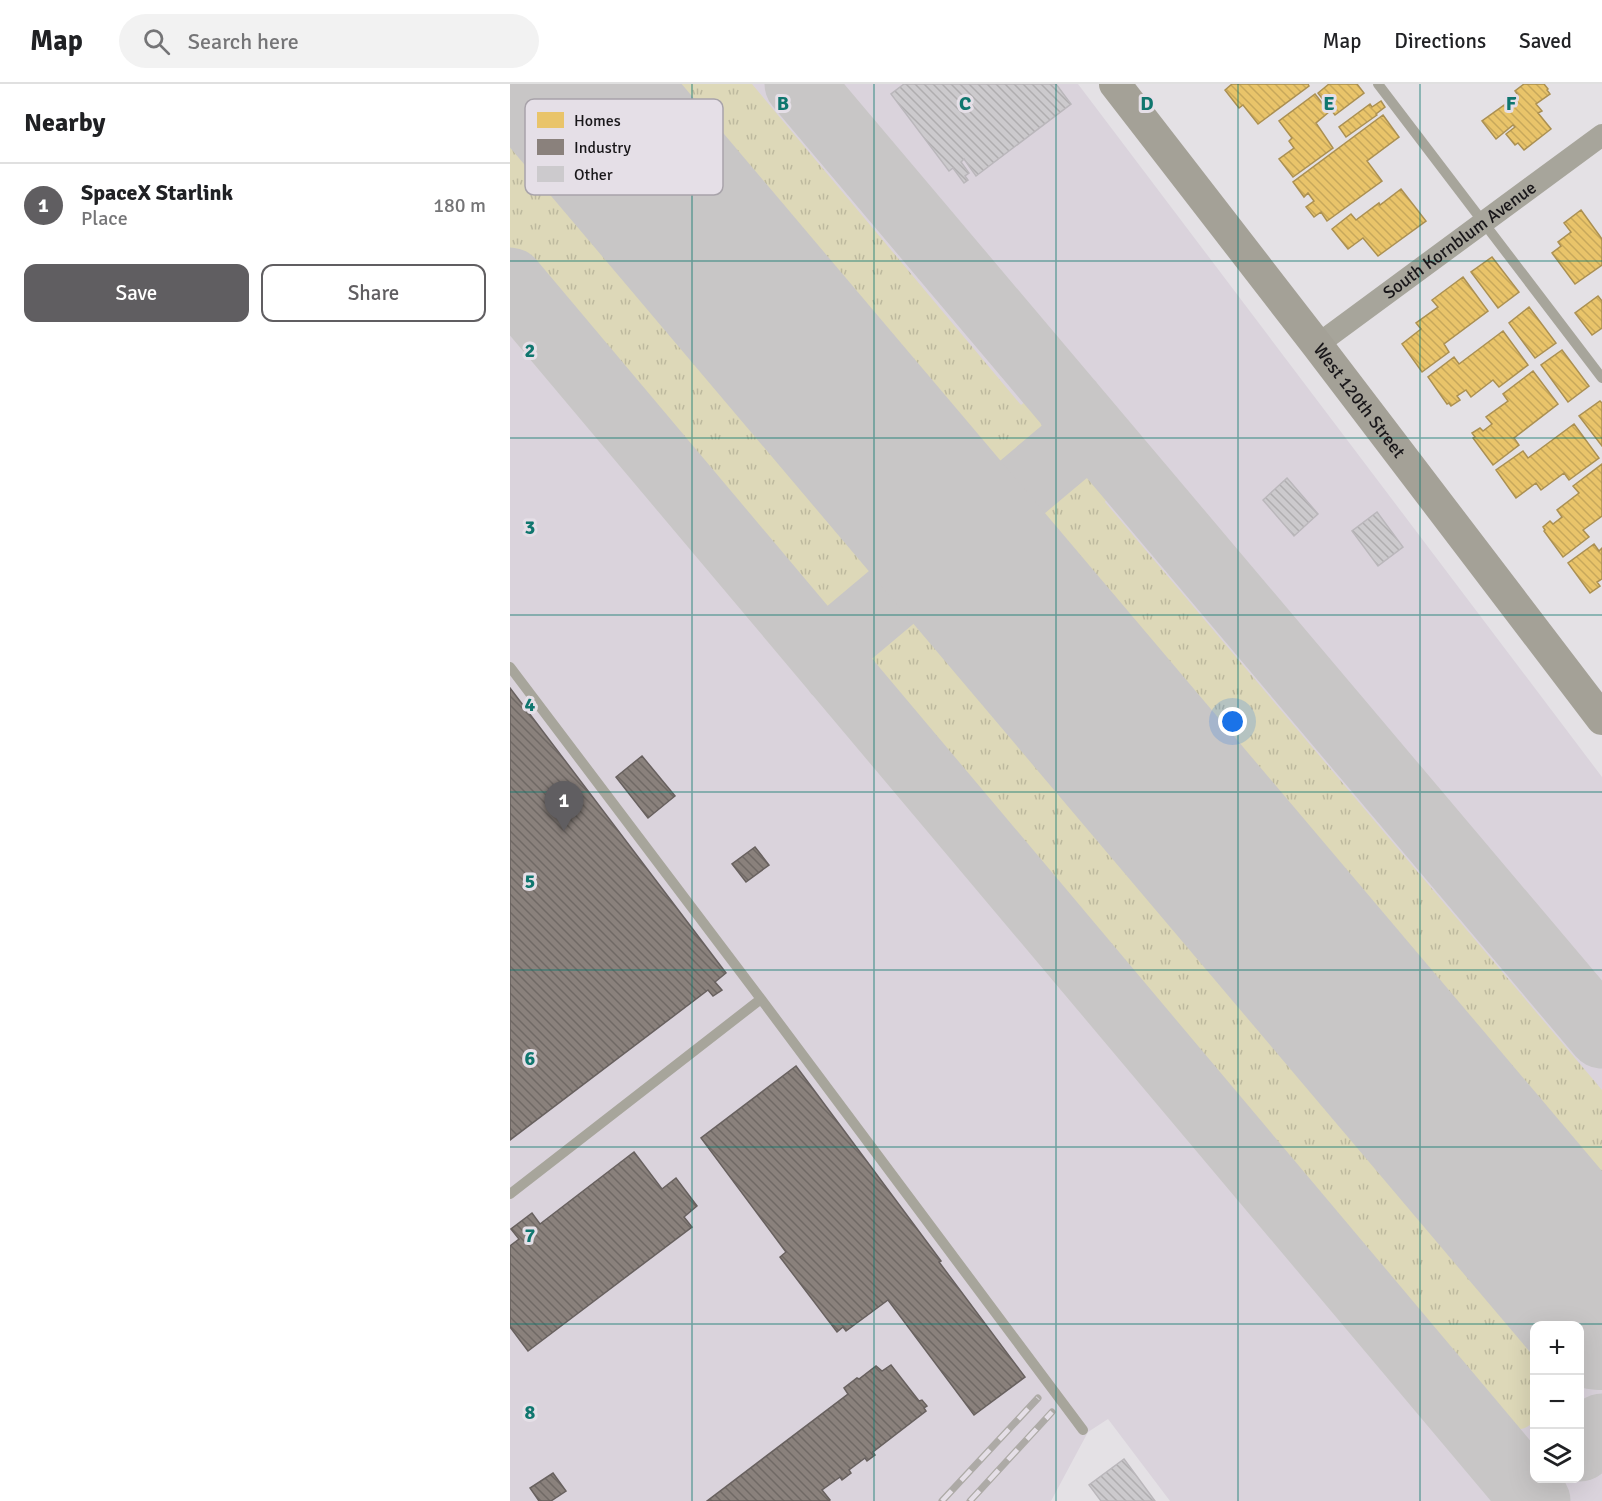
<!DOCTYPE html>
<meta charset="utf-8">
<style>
:root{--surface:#fff;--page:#f2f2f2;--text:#202124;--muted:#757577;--line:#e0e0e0;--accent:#605e61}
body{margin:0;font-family:Signika,sans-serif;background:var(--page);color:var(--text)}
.controls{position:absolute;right:18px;bottom:18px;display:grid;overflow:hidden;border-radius:12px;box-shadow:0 6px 24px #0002}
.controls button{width:54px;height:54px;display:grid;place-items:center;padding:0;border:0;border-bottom:2px solid var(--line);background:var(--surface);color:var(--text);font:30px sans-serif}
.you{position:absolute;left:723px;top:638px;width:21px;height:21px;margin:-15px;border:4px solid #fff;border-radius:50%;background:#1a73e8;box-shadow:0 0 0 9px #1a73e833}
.badge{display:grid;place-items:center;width:39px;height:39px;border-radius:50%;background:var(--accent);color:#fff;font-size:20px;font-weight:700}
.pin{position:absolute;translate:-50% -50px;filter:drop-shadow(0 2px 3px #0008)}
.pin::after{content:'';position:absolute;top:32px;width:21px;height:18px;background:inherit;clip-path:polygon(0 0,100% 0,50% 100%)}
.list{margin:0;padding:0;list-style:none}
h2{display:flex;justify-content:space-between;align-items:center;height:78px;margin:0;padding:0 24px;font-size:26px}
h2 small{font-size:20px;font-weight:400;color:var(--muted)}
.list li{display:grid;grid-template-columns:39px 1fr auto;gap:18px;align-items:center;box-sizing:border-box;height:84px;padding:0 24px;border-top:2px solid var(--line)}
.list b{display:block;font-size:22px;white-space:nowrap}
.list p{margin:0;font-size:20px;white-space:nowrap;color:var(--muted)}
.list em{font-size:20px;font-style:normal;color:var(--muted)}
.actions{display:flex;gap:12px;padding:18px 24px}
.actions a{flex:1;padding:14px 0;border:2px solid var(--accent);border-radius:12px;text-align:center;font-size:21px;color:var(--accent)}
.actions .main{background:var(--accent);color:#fff}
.icon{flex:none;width:33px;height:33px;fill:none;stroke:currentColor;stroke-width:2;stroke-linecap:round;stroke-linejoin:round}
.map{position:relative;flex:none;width:1092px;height:1417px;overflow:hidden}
header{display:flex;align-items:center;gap:36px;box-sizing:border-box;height:84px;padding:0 30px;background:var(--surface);border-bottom:2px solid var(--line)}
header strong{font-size:28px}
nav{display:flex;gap:33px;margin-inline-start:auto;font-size:21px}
.search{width:420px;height:54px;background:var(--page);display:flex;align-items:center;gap:15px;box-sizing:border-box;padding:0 21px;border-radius:33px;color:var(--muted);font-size:22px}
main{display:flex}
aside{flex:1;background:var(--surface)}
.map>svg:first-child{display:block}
</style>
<header>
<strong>Map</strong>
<div class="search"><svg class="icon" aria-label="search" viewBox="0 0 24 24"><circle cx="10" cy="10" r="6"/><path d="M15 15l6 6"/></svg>Search here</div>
<nav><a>Map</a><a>Directions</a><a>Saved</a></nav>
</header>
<main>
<aside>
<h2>Nearby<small></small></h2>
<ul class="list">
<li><span class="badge">1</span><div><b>SpaceX Starlink</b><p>Place</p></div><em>180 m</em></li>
</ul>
<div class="actions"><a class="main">Save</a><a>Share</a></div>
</aside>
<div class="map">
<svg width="1092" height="1417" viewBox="0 0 1092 1417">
<defs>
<pattern id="grass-tufts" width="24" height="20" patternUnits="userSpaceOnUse" patternTransform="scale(1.5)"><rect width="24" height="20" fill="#ddd8b8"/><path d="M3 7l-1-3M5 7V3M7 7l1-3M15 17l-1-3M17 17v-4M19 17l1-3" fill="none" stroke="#bdb99e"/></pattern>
<pattern id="homes-back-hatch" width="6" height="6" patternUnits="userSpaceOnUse" patternTransform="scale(1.5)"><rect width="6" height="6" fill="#e9c46a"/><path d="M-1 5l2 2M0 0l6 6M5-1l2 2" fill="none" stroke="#c7a85b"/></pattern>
<pattern id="industry-back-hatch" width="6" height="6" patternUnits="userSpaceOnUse" patternTransform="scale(1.5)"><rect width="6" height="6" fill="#8a817c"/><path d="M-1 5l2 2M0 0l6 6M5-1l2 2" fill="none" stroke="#706965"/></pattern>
<pattern id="building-back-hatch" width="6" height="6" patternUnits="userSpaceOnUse" patternTransform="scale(1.5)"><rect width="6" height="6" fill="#cccacd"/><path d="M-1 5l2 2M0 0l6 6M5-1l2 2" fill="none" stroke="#afadaf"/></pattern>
</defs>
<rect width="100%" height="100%" fill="#e4e1e5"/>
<path fill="#dad3dc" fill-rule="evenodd" d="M0 0H568L1092 693V1417H660L598 1335 578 1348 541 1417H0ZM1024 1242H1070V1394H1024Z"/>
<path fill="url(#grass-tufts)" d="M151 0H242L511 321 519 315C529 326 538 344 528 358L496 388C481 396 469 398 459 384L468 375Z
M0 44 363 477 366 489 361 498 329 524C320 530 313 528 304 524L0 164Z
M575 392C586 395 592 401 599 409L595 418 1092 1006V1111L531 448 520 455C505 425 538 411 559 396L564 393Z
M399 533 410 535 422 542 1024 1256V1338C1010 1349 1004 1347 990 1336L361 590C355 580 355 571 362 561L395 535Z"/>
<path fill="url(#homes-back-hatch)" stroke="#ab9052" stroke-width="1.5" d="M722 0H798L799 2 748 40 733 21 729 24 715 6Z
M819 0H847L854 9 825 31 808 9Z
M1014 0H1034L1038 5 1037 6 1040 10 1026 20 1032 27 1028 29 1041 45 1014 66 1008 59 1005 61 996 50 1005 43 1003 41 986 55 972 37 1008 11 1005 7Z
M805 10 819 28 806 39 823 64 783 93 769 75 784 64 779 57 782 54 769 37Z
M871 17 875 23 866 30 867 31 836 53 829 43 860 20 862 23Z
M873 31 889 53 857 77 872 97 817 137 811 128 804 133 796 123 804 117 798 109 794 113 783 98Z
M891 105 916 137 868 172 853 154 838 165 822 145 841 130 846 136 869 119 870 121Z
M1071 126 1092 155V181L1065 200 1042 169 1051 162 1048 158 1061 148 1054 139Z
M982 173 1009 208 988 224 961 188Z
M953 193 978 227 934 260 939 268 912 288 892 260 911 245 906 239 928 223 922 216Z
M1088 212 1092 217V244L1082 251 1065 229Z
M1019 223 1046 259 1025 274 999 239Z
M993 247 1018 281 989 303 983 296 961 313 956 306 947 312 950 316 941 322 939 319 937 320 918 293 944 273 949 280Z
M1052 266 1079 302 1058 318 1031 281Z
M1023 287 1048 320 1004 354 1009 361 983 381 963 354 965 353 962 349 970 344 973 347 982 340 976 333 998 317 993 310Z
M1090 317 1092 319V362L1069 332Z
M1064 340 1089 374 1059 396 1054 389 1031 406 1026 399 1006 414 986 386 1013 367 1018 374Z
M1092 380V432L1073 446 1079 453 1053 473 1034 447 1035 446 1033 443 1040 437 1043 440 1052 433 1047 426 1069 409 1063 402Z
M1084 460 1089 467 1092 464V495L1087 498 1090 502 1080 509 1058 479Z"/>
<path fill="url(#industry-back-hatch)" stroke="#68615f" stroke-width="1.5" d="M0 604 216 889 205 898 212 906 203 912 198 906 0 1056Z
M132 672 165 712 138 734 106 693Z
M245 763 259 781 236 798 222 780Z
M286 982 431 1177 429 1178 515 1293 464 1331 378 1216 336 1247 333 1243 327 1248 270 1173 276 1168 191 1054Z
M124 1068 152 1105 166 1094 187 1122 174 1133 182 1143 18 1267 0 1243V1162L9 1155 1 1145 22 1129 30 1140Z
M381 1281 409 1317 412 1316 417 1322 414 1324 416 1327 363 1368 365 1371 357 1377 355 1374 339 1386 341 1389 332 1396 330 1393 312 1406 320 1416 319 1417H197L338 1310 334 1304 347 1294 349 1295 366 1282 372 1287Z
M43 1389 56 1407 41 1417H29L20 1404Z"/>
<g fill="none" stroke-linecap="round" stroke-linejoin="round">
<path stroke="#c8c6c6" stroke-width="69" d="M289 0 1092 950
M0 198 1026 1417
M403 406C421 438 426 463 404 494
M496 516C467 469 458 448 504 409
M327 587C325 574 324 564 333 554L560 363C572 347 567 335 559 319
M1070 1363 1092 1344"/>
<path stroke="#c8c6c6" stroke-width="172" d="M59 0 1092 1220"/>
</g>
<path fill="url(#building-back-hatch)" stroke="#bab7bb" stroke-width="1.5" d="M394 0H546L561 20 466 92 454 75 451 78 459 89 455 92 458 96 454 99 443 84 439 87 381 10Z
M777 394 808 430 784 452 753 416Z
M867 428 893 463 868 482 842 447Z
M614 1375 645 1417H591L579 1401Z"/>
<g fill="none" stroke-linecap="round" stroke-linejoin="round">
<path stroke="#a7a59b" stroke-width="10" d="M868 0 1092 294
M0 583 251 915 0 1110
M251 915 573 1346"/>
<path stroke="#a7a59b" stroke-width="22" id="s1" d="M807 261 1092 51"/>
<path stroke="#a4a197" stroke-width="32" id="s2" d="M605 0 807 261 1092 635"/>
<defs>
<path id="rail" d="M432 1417 528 1314
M460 1417 542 1328"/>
</defs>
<use href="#rail" stroke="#adaaa6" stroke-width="7"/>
<use href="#rail" stroke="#e5dfe7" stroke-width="4.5" stroke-dasharray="14" stroke-linecap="butt"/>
</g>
<path fill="none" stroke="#0f766e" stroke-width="1.5" stroke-opacity="0.55" d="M182 0V1417M364 0V1417M546 0V1417M728 0V1417M910 0V1417M0 177H1092M0 354H1092M0 531H1092M0 708H1092M0 886H1092M0 1063H1092M0 1240H1092"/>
<g text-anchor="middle" stroke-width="6" stroke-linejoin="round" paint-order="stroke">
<g font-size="18" fill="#19171a" stroke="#e5dfe7">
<text dy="6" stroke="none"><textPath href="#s1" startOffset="177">South Kornblum Avenue</textPath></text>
<text dy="6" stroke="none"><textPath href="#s2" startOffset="400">West 120th Street</textPath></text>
</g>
</g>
<rect x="15" y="15" width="198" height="96" rx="9" fill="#e5dfe7" stroke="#a8a3aa" stroke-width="1.5"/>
<rect x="27" y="28" width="27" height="16" fill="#e9c46a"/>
<rect x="27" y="55" width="27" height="16" fill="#8a817c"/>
<rect x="27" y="82" width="27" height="16" fill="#cccacd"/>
<g font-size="16" fill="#19171a">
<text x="64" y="42">Homes</text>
<text x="64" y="69">Industry</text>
<text x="64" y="96">Other</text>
</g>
<g font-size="20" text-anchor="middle" font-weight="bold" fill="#0f766e" stroke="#e5dfe7" stroke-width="6" stroke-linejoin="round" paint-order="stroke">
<text x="273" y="26">B</text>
<text x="455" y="26">C</text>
<text x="637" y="26">D</text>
<text x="819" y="26">E</text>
<text x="1001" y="26">F</text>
<text x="20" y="273">2</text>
<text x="20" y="450">3</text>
<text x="20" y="627">4</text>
<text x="20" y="804">5</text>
<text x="20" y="981">6</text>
<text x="20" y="1158">7</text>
<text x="20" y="1335">8</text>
</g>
</svg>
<div class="controls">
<button>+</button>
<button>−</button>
<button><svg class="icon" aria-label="layers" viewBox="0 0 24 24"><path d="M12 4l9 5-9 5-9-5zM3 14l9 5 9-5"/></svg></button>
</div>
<div class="you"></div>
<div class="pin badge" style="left:54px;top:747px">1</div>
</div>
</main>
